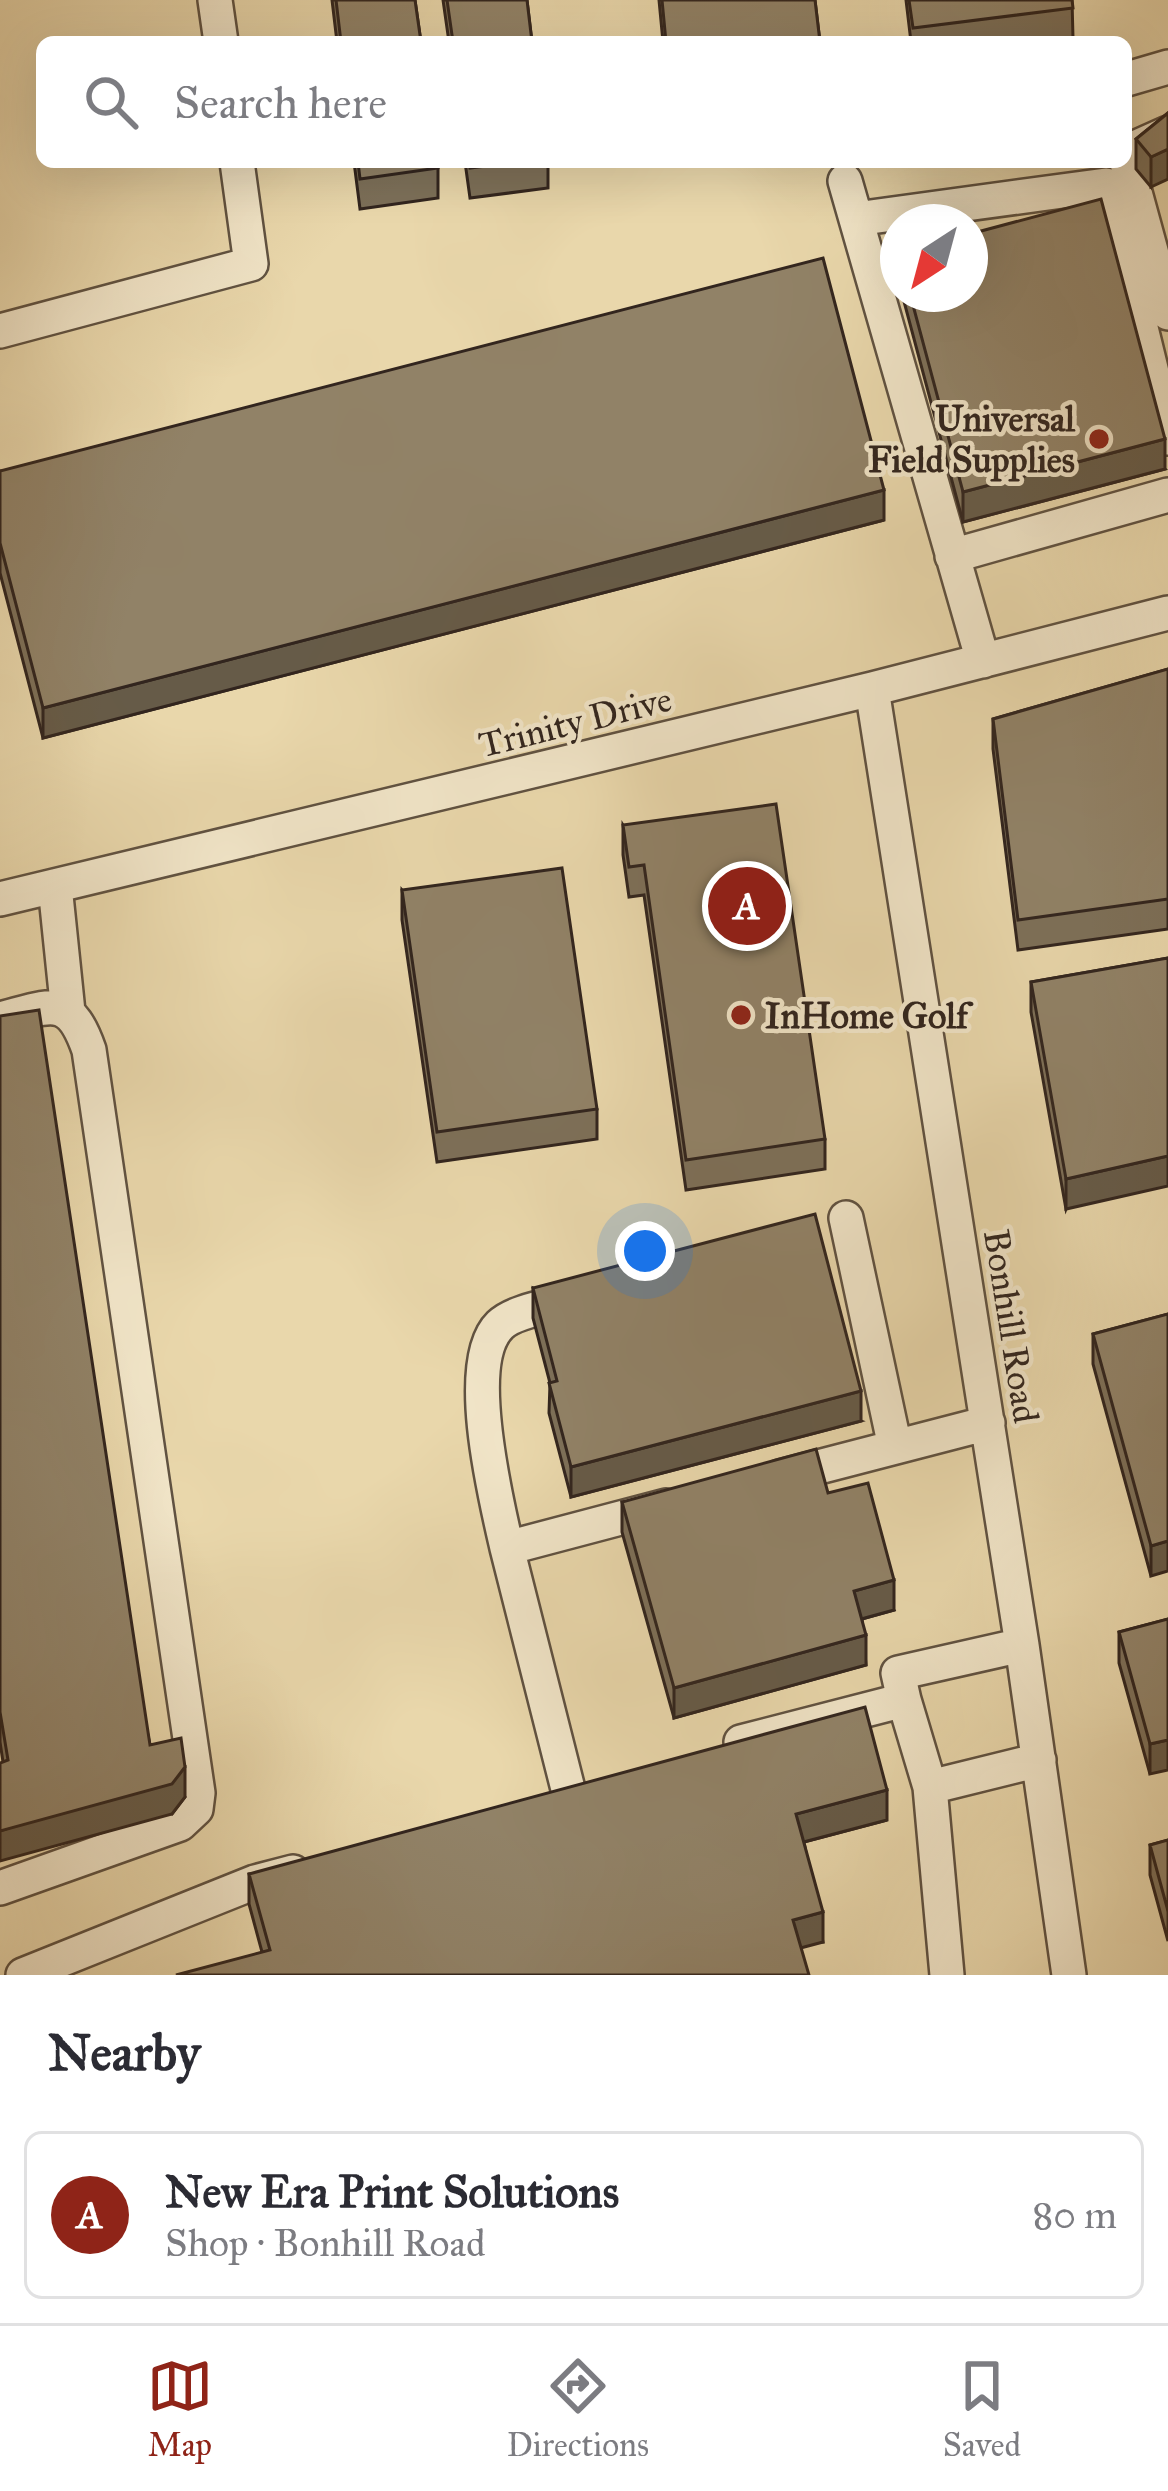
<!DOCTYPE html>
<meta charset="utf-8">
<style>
:root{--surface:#fff;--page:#f7f7f7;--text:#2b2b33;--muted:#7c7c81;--line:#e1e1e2;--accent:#8f2418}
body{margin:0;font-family:"IM FELL Great Primer",serif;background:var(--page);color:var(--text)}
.compass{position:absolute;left:880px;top:204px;width:108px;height:108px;border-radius:50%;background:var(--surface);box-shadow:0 12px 48px #0002;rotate:216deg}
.you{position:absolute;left:645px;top:1251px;width:42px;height:42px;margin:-30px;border:9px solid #fff;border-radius:50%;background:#1a73e8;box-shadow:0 0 0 18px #1a73e833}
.badge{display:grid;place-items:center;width:78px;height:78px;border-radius:50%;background:var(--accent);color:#fff;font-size:39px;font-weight:700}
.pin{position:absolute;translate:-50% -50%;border:6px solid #fff;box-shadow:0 3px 12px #0006}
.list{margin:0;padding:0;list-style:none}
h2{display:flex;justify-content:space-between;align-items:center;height:156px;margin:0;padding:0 48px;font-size:51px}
h2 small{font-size:39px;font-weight:400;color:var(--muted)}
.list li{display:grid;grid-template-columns:78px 1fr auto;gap:36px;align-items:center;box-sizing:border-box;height:168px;margin:0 24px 24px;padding:0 24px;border:3px solid var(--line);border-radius:18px}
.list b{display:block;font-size:45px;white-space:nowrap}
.list p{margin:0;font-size:39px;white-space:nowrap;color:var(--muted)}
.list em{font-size:39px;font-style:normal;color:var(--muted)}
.icon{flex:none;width:66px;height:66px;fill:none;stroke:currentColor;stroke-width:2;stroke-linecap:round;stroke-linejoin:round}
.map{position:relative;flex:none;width:1168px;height:1975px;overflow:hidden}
.search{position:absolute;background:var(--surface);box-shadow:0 12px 48px #0002;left:36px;right:36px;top:36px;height:132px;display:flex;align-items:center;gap:30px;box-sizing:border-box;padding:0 42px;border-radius:18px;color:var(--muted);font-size:45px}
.sheet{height:348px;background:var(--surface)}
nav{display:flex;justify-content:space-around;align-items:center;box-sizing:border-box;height:168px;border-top:3px solid var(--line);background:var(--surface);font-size:33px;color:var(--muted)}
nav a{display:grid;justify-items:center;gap:6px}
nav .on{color:var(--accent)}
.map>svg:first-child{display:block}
</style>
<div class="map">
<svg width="1168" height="1975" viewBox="0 0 1168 1975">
<rect width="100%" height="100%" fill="#e9d7ab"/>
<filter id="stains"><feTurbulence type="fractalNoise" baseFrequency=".00167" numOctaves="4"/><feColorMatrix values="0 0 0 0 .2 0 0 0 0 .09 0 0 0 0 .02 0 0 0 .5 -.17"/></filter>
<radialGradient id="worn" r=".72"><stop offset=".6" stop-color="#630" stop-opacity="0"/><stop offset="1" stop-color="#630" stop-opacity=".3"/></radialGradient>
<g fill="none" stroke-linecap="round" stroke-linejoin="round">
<defs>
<path id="minor" d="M215 0 221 42
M1127 79 1168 67
M1168 133 1139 146 1127 163 1168 313
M845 181 983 661
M856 219 1106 185 1168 438
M0 331 251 264 237 162
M952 556 1168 495
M872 689 1022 1645 1069 1975
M55 886 68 1012
M0 899 872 689 1168 613
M0 1019C51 1006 69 993 89 1050L198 1793 196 1809 180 1824 0 1888
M846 1218 895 1447
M571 1300C551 1306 514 1311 500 1325 462 1362 496 1500 507 1548L666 1506
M780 1477 988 1423
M507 1548 569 1793
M904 1700 898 1673 1022 1645
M741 1742 904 1700 930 1787 947 1975
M930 1787 1039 1760
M23 1975 255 1882 293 1872"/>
</defs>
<use href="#minor" stroke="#605241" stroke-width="38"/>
<use href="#minor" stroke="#f1e5c8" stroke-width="33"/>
</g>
<path fill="#7d7059" stroke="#32251e" stroke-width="3" d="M332 0H415L421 42H337Z
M443 0H527L532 42H449Z
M659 0H815L820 42H663Z
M906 0H1072L1073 38 1043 42H911Z
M1168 113 1151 187 1136 169V139Z
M354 162H438V198L360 209Z
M465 162H548V188L470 198Z
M902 294H970L1165 469 963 522Z
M0 471 884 520 43 738 0 573Z
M1168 669V929L1018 950 993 749V719Z
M623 825 825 1139V1169L686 1190 644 895 629 897 623 855Z
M402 890 597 1109V1139L437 1162 402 920Z
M1168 958 1066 1209 1031 1012V982Z
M0 1016 150 1745 185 1797 172 1814 3 1762 0 1742Z
M533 1288 861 1421 571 1497 549 1413 550 1383 533 1318Z
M1168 1314 1151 1576 1093 1364V1334Z
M828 1493 894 1610 862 1619 866 1665 674 1718 622 1532V1502Z
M1168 1619 1150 1774 1119 1663V1632Z
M887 1820 804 1842 823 1942 262 1952 249 1904V1874Z
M1168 1840V1941L1150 1875V1845Z"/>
<path fill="#665b48" stroke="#32251e" stroke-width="3" d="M1168 149V179L1151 187V157Z
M1165 439V469L963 522V492Z
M884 490V520L43 738V708Z
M1168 1156V1186L1066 1209V1179Z
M861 1391V1421L571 1497V1467Z
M1168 1541V1571L1151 1576V1546Z
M894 1580V1610L854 1621V1591Z
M866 1635V1665L674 1718V1688Z
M1168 1740V1770L1150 1774V1744Z
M185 1767V1797L172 1814 0 1861V1831Z
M887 1790V1820L796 1844V1814Z
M823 1912V1942L793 1950V1920Z"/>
<path fill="#918267" stroke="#32251e" stroke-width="3" d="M336 0H415L421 42H341Z
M447 0H527L532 42H453Z
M662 0H815L820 42H666Z
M909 0H1072L1073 8 913 28Z
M1168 113V149L1151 157 1136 139Z
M358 162H438V168L360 179Z
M469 162H519L470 168Z
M1101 199 1165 439 963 492 910 294H970V234Z
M823 258 884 490 43 708 0 543V471Z
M1168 669V899L1018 920 993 719Z
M776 804 825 1139 686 1160 644 865 629 867 623 825Z
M562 868 597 1109 437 1132 402 890Z
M1168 958V1156L1066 1179 1031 982Z
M39 1010 150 1745 181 1738 185 1767 172 1784 0 1831V1763L8 1760 0 1712V1016Z
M815 1214 861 1391 571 1467 549 1383 557 1381 533 1288Z
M1168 1314V1541L1151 1546 1093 1334Z
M816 1449 828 1493 868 1483 894 1580 854 1591 866 1635 674 1688 622 1502Z
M1168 1619V1740L1150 1744 1119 1632Z
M865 1707 887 1790 796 1814 823 1912 793 1920 809 1975H176L270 1950 249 1874Z
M1168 1840V1911L1150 1845Z"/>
<g fill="#8f2418" stroke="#f1e5c8" stroke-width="4.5">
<circle cx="1099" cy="439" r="12"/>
<circle cx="741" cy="1015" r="12"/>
</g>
<g text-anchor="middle" stroke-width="9" stroke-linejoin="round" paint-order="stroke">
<g font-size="36" font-weight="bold" fill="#32251e" stroke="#f1e5c8" text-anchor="end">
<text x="1075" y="431">Universal<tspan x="1075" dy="41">Field Supplies</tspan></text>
<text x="765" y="1028" text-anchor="start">InHome Golf</text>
</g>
<g font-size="36" fill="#32251e" stroke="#f1e5c8">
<text transform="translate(575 721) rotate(-14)" y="13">Trinity Drive</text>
<text transform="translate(1012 1326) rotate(81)" y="13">Bonhill Road</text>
</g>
</g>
<rect width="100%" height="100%" filter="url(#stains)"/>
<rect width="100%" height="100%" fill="url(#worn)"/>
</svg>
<svg class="compass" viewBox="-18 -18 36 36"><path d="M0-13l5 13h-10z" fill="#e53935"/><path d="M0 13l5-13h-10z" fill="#7c7c81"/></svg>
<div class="you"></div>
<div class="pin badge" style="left:747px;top:906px">A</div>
<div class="search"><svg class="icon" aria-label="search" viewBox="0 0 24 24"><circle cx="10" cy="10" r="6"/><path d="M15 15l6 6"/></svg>Search here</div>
</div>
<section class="sheet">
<h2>Nearby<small></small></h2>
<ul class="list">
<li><span class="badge">A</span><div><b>New Era Print Solutions</b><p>Shop · Bonhill Road</p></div><em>80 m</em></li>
</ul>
</section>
<nav>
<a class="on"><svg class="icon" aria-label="map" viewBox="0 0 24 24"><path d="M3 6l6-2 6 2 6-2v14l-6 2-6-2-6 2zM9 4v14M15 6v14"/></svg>Map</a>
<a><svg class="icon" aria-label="directions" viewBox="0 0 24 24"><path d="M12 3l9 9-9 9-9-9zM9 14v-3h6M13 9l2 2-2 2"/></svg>Directions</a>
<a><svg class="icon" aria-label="saved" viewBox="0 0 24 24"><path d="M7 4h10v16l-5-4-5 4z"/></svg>Saved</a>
</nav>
